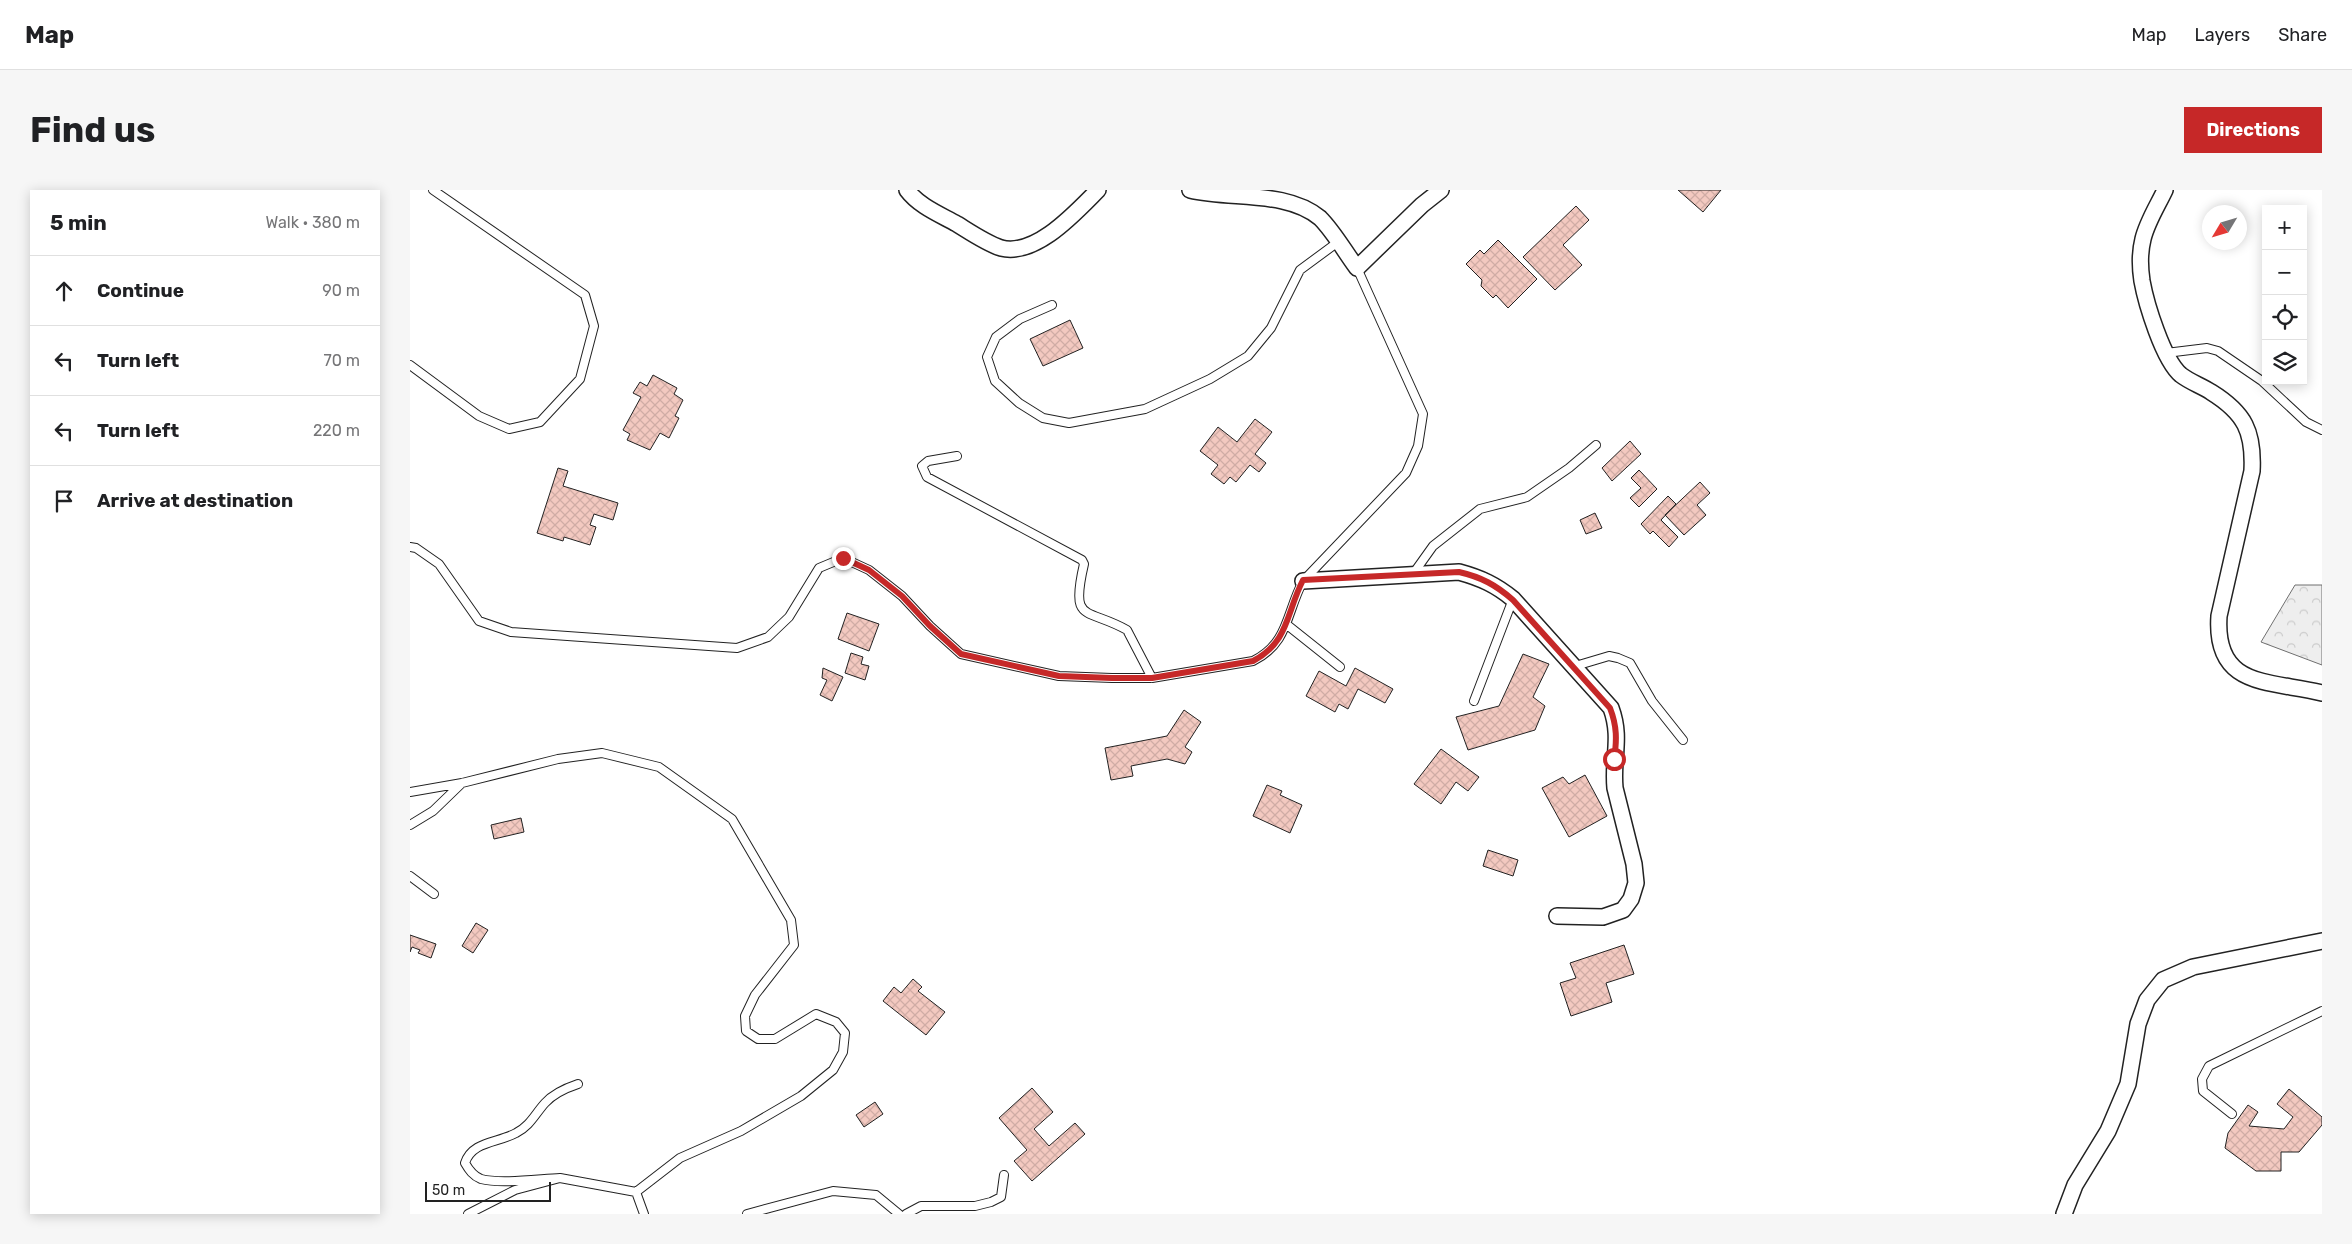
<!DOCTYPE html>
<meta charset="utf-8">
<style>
:root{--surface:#fff;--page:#f6f6f6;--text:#202124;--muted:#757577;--line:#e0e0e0;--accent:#c62828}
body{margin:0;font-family:Rubik,sans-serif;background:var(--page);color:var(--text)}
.controls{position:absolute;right:15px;top:15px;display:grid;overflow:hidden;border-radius:0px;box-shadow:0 2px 12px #0003}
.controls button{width:45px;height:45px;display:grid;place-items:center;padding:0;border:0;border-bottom:1px solid var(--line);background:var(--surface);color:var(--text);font:25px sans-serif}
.compass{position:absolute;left:1792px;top:15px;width:45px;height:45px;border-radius:50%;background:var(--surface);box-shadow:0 2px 12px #0003;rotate:232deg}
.scale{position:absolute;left:15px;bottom:12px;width:126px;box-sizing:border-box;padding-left:5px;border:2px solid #222;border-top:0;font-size:14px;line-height:18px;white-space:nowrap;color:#222;-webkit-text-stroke:4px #fff;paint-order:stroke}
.stop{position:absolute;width:15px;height:15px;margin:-11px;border:4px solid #c62828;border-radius:50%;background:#fff}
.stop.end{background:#c62828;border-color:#fff;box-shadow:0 1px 5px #0008}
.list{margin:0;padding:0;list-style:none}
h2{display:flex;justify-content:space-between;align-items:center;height:65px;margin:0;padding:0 20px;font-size:21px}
h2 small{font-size:16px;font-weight:400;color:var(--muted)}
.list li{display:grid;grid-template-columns:32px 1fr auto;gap:15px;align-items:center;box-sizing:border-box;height:70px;padding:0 20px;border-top:1px solid var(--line)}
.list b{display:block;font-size:19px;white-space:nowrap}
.list em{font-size:16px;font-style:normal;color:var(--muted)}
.icon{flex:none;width:28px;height:28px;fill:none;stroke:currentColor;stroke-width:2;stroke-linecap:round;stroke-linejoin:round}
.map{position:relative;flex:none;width:1912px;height:1024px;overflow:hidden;border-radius:0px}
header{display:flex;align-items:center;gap:30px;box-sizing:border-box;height:70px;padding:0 25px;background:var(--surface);border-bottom:1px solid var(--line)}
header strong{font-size:24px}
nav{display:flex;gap:28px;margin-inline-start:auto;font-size:18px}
.intro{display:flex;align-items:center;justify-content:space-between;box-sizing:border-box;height:120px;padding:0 30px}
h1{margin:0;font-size:35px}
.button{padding:12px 22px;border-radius:0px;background:var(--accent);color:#fff;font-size:18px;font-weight:700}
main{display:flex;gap:30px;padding:0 30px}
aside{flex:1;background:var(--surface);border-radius:0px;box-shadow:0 2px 12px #0003}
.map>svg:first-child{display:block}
</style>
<header>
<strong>Map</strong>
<nav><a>Map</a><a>Layers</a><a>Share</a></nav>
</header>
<div class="intro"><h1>Find us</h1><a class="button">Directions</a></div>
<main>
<aside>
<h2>5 min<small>Walk · 380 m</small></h2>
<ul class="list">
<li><svg class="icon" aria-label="ahead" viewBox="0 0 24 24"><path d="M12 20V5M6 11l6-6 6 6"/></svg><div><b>Continue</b></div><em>90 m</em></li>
<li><svg class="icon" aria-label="left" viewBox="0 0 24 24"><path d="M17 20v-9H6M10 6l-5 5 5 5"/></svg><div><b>Turn left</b></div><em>70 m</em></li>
<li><svg class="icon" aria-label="left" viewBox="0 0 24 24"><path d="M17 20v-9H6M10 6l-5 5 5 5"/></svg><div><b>Turn left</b></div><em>220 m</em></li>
<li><svg class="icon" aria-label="arrive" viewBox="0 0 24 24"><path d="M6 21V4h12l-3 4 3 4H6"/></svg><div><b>Arrive at destination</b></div></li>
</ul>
</aside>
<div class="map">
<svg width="1912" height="1024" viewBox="0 0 1912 1024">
<defs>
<pattern id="forest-crowns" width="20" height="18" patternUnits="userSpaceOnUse" patternTransform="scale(1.25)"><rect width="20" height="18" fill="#eee"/><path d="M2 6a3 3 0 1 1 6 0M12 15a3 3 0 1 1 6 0" fill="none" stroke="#ccc"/></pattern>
<pattern id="building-cross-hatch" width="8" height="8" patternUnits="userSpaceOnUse" patternTransform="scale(1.25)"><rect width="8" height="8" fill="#f3c9c0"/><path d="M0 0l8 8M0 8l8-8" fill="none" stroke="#d0aca5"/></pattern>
</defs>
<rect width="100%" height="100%" fill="#fff"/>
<path fill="url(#forest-crowns)" stroke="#6f6f6f" d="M1885 395H1912V475L1851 452Z"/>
<path fill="url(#building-cross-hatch)" stroke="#222" d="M1268 0H1311L1293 22Z
M1166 16 1179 30 1153 55 1172 75 1145 100 1113 67Z
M1088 50 1127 89 1098 118 1086 105 1083 108 1071 96 1072 90 1056 74 1070 60 1074 64Z
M660 130 673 158 633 176 620 149Z
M243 185 267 198 264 204 273 210 265 226 269 228 259 248 250 243 240 260 217 250 220 244 213 240 231 207 223 203 230 192 237 196Z
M845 229 862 242 845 264 856 273 849 282 840 275 826 292 820 287 814 294 801 284 808 275 790 261 808 237 827 252Z
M1220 251 1231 264 1202 291 1192 278Z
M148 278 158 281 153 296 208 313 203 330 184 324 180 335 186 337 180 355 154 347 153 351 127 343Z
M1229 280 1247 299 1229 317 1220 308 1231 298 1221 288Z
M1290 292 1300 303 1287 315 1296 325 1274 345 1255 325Z
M1258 306 1266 314 1251 330 1268 347 1259 357 1243 341 1240 344 1231 334Z
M1185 323 1192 338 1176 344 1170 330Z
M437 423 469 434 459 461 428 449Z
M441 463 453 467 451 474 459 476 455 490 435 483Z
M1113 464 1139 474 1123 507 1135 516 1125 540 1058 560 1046 527 1089 516Z
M413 478 433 487 422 511 410 505 417 490 412 488Z
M945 478 983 499 975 513 948 499 938 519 929 514 925 522 896 506 909 481 936 496Z
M774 520 791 532 775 557 782 562 775 574 757 569 721 576 723 586 701 590 695 558 757 546Z
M1031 559 1069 587 1058 601 1046 592 1031 614 1004 594Z
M1175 585 1197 626 1159 647 1132 598 1153 587 1159 594Z
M857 595 872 601 870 605 892 615 880 643 843 626Z
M111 628 114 642 84 649 81 635Z
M1078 660 1108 670 1103 686 1073 676Z
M66 733 78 740 63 763 52 756Z
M0 745 26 754 21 768 8 763 10 760 2 757 0 762Z
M1214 755 1224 784 1196 793 1202 812 1161 826 1150 793 1166 788 1160 773Z
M503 789 512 797 508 801 535 822 516 845 473 811 484 797 491 803Z
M622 898 643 922 624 939 639 956 665 933 675 944 622 991 604 971 617 960 589 928Z
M1879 899 1912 927V935L1889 962H1871V981H1846L1815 958 1818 943 1838 915 1848 922 1839 936 1874 939 1883 927 1867 914Z
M465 912 473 924 454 937 446 925Z"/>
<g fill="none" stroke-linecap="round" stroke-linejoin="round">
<defs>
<path id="lane" d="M642 115 610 129 586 147 577 167 585 191 609 213 633 228 659 233 735 219 800 189 838 166 861 138 890 80 928 52
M1756 163 1797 158 1808 161 1852 191 1896 232 1912 240
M0 175 69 226 99 239 130 232 170 189 184 136 175 105 23 0
M547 266 518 271 512 276 517 287 672 370 674 374C660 434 676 417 717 440L742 488
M0 357 6 358 29 374 69 431 101 442 327 458 358 447 379 427 409 378 433 368 459 380 492 406 520 436 551 464 649 486 702 488H742L843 471C879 453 876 423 893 391L996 283 1008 256 1013 224 947 78
M1003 384 1023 356 1070 319 1117 307 1159 278 1186 255
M876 434 930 477
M1162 477 1199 466 1208 468 1220 473 1242 511 1273 550
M1064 511 1103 409
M0 602 52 593 148 569 192 563 249 577 322 629 381 730 384 755 345 805 335 826 336 841 348 849H365L406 824 426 832 435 843 433 862 423 880 391 906 331 941 270 968 226 1002 234 1024
M0 635 23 621 52 593
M0 686 24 704
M1822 924 1793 901 1792 889 1799 876 1912 821
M150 988C128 989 91 994 71 989 63 986 59 980 55 973 62 951 88 953 106 943 120 936 125 924 135 913 144 903 156 898 168 894
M58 1024 105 1000 150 988 226 1002
M337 1024 423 1001 466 1005 489 1024
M496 1024 511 1016H565L581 1012 591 1007 594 985"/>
<path id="street" d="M497 0C509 16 529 24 547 34 560 42 576 53 591 58 626 67 666 22 688 0
M780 0C822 10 876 0 910 28 924 42 935 62 947 78L1012 15 1031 0
M1755 0C1748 15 1737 32 1733 49 1730 61 1730 78 1732 91 1736 113 1753 170 1771 185 1780 192 1792 196 1801 202 1835 223 1844 242 1842 281L1809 426C1804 499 1860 490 1912 503
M893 391 1049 382C1071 388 1086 395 1103 409L1201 518C1212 548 1202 568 1205 598L1224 674 1226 693 1221 709 1213 720 1193 727 1147 726
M1654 1024 1665 995 1698 941 1718 894 1728 834 1737 810 1753 790 1783 777 1912 751"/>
</defs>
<use href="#lane" stroke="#222" stroke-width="10"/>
<use href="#street" stroke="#222" stroke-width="18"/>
<use href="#lane" stroke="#fff" stroke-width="8"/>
<use href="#street" stroke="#fff" stroke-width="15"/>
</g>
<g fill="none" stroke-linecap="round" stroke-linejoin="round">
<path stroke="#c62828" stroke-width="6" d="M433 368 459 380 492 406 520 436 551 464 649 486 702 488H742L843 471C879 452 876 423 893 390L1049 382C1071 387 1086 395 1103 410L1200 518C1207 536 1207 550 1204 569"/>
</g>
</svg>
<div class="controls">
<button>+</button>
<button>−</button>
<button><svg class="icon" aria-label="locate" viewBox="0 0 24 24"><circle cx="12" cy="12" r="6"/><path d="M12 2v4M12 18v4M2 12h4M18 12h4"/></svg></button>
<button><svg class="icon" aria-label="layers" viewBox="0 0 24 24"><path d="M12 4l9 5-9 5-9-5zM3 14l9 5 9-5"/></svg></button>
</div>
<svg class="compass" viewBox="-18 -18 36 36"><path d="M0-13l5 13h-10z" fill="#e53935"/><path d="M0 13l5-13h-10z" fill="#757577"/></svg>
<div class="scale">50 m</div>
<div class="stop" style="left:1204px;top:569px"></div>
<div class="stop end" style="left:433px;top:368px"></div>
</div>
</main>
